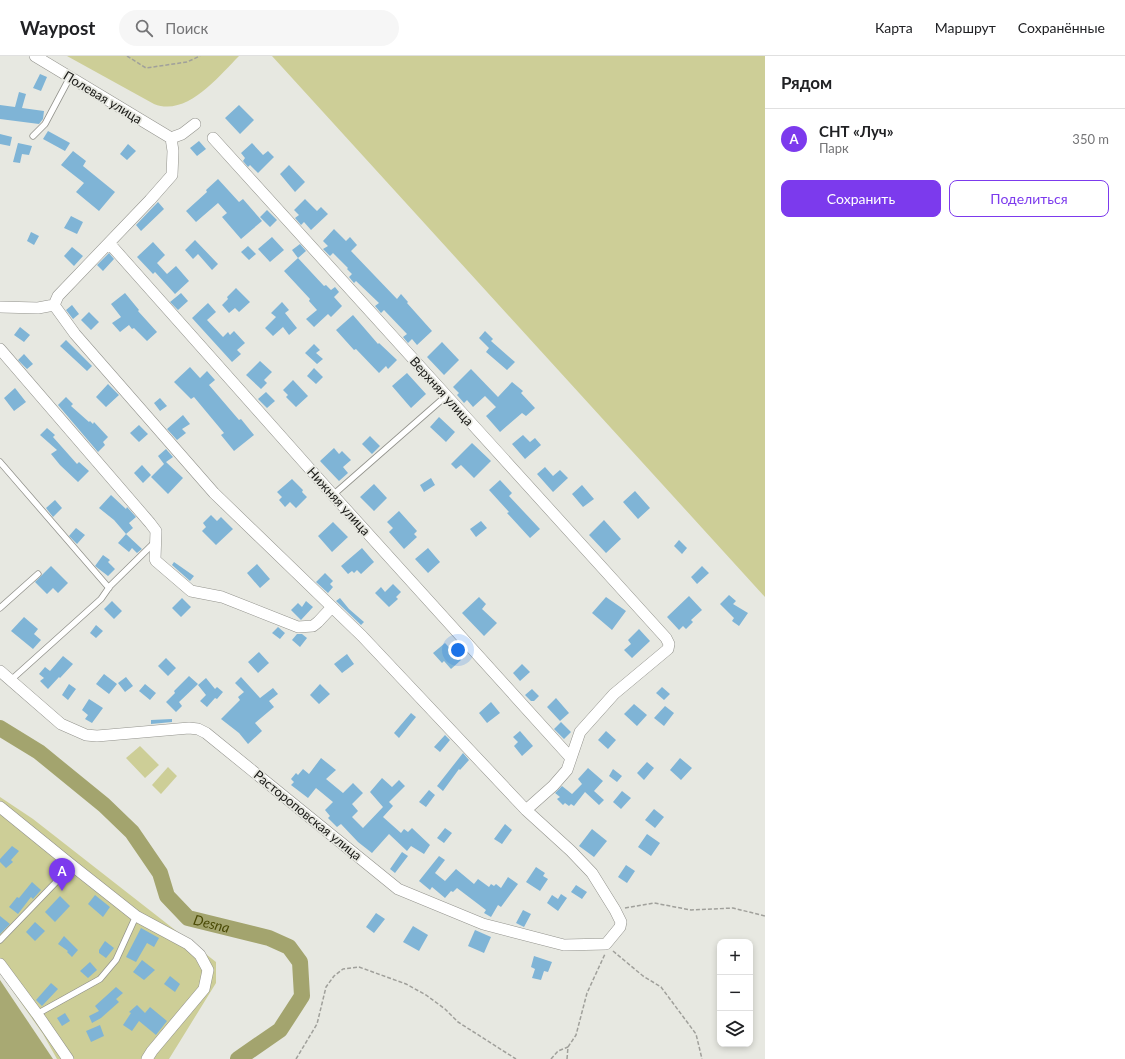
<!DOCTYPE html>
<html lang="ru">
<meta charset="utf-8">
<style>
:root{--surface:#fff;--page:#f6f6f6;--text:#202124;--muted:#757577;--line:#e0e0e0;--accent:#7c3aed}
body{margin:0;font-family:Lato,sans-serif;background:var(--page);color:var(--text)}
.controls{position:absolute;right:12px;bottom:12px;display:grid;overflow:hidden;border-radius:8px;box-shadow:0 2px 6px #0003}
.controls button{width:36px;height:36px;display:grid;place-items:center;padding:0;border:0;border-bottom:1px solid var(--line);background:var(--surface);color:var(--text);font:20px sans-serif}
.you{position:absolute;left:458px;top:594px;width:14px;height:14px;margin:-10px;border:3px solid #fff;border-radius:50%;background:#1a73e8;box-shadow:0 0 0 6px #1a73e833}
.badge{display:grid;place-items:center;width:26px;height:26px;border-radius:50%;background:var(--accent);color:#fff;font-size:13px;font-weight:700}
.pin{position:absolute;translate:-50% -33px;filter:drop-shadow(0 1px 2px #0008)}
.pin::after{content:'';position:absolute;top:21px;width:14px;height:12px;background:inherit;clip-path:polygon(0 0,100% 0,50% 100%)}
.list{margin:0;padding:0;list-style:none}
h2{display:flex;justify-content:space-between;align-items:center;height:52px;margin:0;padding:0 16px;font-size:17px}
h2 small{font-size:13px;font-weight:400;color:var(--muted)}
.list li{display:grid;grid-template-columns:26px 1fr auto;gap:12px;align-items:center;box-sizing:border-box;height:60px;padding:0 16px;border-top:1px solid var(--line)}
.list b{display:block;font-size:15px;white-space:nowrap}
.list p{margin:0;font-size:13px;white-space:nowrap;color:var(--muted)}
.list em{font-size:13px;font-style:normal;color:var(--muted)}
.actions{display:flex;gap:8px;padding:12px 16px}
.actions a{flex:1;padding:9px 0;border:1px solid var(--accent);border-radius:8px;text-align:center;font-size:14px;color:var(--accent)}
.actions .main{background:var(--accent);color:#fff}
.icon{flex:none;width:22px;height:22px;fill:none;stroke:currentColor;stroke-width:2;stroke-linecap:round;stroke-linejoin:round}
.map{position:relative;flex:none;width:765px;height:1003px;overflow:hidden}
header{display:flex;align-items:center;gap:24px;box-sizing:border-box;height:56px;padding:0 20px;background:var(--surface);border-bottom:1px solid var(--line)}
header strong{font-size:19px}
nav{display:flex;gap:22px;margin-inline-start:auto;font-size:14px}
.search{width:280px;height:36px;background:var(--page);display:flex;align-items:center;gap:10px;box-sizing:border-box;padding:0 14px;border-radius:22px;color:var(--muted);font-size:15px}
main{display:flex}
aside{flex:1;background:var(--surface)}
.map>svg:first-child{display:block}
</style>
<header>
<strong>Waypost</strong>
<div class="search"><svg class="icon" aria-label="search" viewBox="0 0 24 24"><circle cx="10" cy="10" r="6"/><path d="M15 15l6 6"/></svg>Поиск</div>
<nav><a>Карта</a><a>Маршрут</a><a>Сохранённые</a></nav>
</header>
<main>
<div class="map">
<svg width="765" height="1003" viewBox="0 0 765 1003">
<rect width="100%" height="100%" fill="#e7e8e1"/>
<path fill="#cdce97" d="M67 0H239C218 21 187 61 154 48Z
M272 0H765V541Z
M140 690 159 709 145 722 126 702Z
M168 711 177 720 161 738 152 729Z
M0 741 33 763 216 906V927L169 1003H57L43 978 0 917Z"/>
<path fill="#a8a973" d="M0 924 53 1003H0Z"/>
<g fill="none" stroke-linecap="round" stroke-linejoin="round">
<path stroke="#a3a46e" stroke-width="16" id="s1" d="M0 672 39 696 104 749 132 776 160 817 167 840 188 862 269 882 289 891 300 906 302 940 280 974 238 1003"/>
</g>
<path fill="#7fb4d6" d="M40 18 47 21 41 35 33 32Z
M19 36 26 38 22 52 44 55 43 63 39 68 0 63V49L15 51Z
M239 49 254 64 240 78 225 62Z
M48 75 70 87 65 95 43 83Z
M0 78 12 81 10 90 0 88Z
M199 85 206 93 197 100 190 92Z
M18 87 32 90 29 99 22 98 20 107 13 106Z
M252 87 263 99 268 95 274 101 258 117 250 109 248 111 243 105 245 102 241 97Z
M128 88 136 95 127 104 120 98Z
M73 95 86 105 83 110 115 136 99 155 76 136 84 127 61 109Z
M289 109 305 126 295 136 280 118Z
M218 123 239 146 243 143 262 165 241 183 222 161 227 157 218 147 196 166 186 155 207 136 206 134Z
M305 143 317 155 321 151 328 158 311 174 304 166 301 169 295 162 299 159 294 154Z
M158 146 164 153 141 175 136 169Z
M267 154 277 164 270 171 260 161Z
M71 160 83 166 77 178 64 172Z
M334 173 346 185 350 181 357 189 351 195 397 243 401 238 408 246 407 247 432 275 417 289 412 283 408 287 403 281 407 278 384 254 381 257 375 250 379 247 356 225 354 227 349 221 352 218 347 213 348 212 333 197 330 200 323 193 328 190 323 185Z
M31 176 39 180 34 189 27 185Z
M272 181 284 194 270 206 258 193Z
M195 184 218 208 212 214 198 198 193 203 185 194Z
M153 186 165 199 157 207 167 218 176 210 189 225 175 238 155 216 153 218 137 201Z
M300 188 306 195 298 202 292 194Z
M248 190 256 198 249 204 241 196Z
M72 191 83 200 74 210 64 200Z
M109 197 114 203 103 215 97 209Z
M298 202 324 230 326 229 331 234 335 231 339 236 334 241 342 250 331 261 328 258 314 271 306 263 317 254 309 245 310 243 284 215Z
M236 232 250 246 239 256 235 252 229 257 222 249 228 243 227 241Z
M125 237 139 254 138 255 157 276 147 285 134 272 132 273 129 269 120 276 112 267 121 261 111 248Z
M181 237 188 245 178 254 170 246Z
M282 246 289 254 285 257 297 272 289 279 283 271 273 280 265 272 276 261 271 257Z
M208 247 216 256 207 264 223 281 228 276 230 279 234 275 245 287 237 294 241 298 232 306 192 262Z
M72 249 79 258 73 263 66 254Z
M89 256 99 266 91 274 81 264Z
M353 259 378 288 379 287 397 304 388 313 386 310 379 317 356 293 354 294 336 274Z
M20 271 30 279 24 286 14 279Z
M485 275 493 283 491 285 515 306 507 314 486 296 489 292 479 282Z
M66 284 92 310 87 315 60 290Z
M442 286 459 304 444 319 427 301Z
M314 288 320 294 316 297 323 303 317 308 305 297Z
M24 298 33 308 27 313 18 304Z
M260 305 272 316 264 324 267 327 261 333 246 319Z
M190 311 200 322 207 315 215 324 209 329 239 364 241 363 254 379 234 395 221 379 224 377 194 341 191 343 174 326Z
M314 312 323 321 316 328 307 320Z
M471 313 498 341 512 326 523 335 521 337 535 352 526 360 522 357 500 376 486 360 496 351 485 340 473 351 467 344 464 347 457 339 459 337 453 331Z
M407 317 426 338 411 352 392 330Z
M293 324 308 340 296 351 286 341 288 339 283 334Z
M108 328 119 339 106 351 96 341Z
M15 332 26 346 14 355 4 342Z
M266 336 275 345 267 352 258 343Z
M66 341 73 348 71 350 89 366 90 365 93 368 94 366 108 381 103 386 105 389 98 396 58 349Z
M160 342 167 350 160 355 154 347Z
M183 359 190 368 182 373 186 377 177 384 167 373Z
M439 361 455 376 446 386 430 371Z
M139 369 148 378 139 386 130 377Z
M47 372 55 379 53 381 77 408 79 406 89 415 78 426 60 409 51 398 57 394 40 379Z
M523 379 530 386 535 382 541 389 525 403 512 388Z
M370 380 380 390 372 398 362 388Z
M472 387 491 405 474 422 461 409 456 413 451 408Z
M334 392 339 398 342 395 351 404 343 411 348 417 339 425 320 405Z
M166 393 173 401 166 406 183 422 168 438 151 421 164 408 158 400Z
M142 409 151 419 143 427 134 417Z
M545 411 553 420 560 414 568 422 553 436 537 418Z
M431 422 435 429 424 436 420 429Z
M292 423 303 434 302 436 307 441 296 452 290 446 285 451 279 444 282 441 277 436Z
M500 424 512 437 509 440 540 473 530 482 507 457 509 456 489 434Z
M374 428 387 442 374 455 360 441Z
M582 429 594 443 583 451 572 438Z
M635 435 650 452 638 463 623 446Z
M111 439 126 453 127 451 136 461 129 467 133 472 126 478 142 493 137 497 132 492 129 496 118 487 126 478 114 464 99 452Z
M55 444 62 452 53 461 46 452Z
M399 455 417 475 414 478 417 481 404 493 389 476 393 472 387 466Z
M211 459 217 465 221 461 233 473 216 489 202 475 206 471 203 467Z
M604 464 621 483 606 497 589 479Z
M481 465 487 472 476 481 470 473Z
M333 466 348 481 332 496 318 480Z
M76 472 85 479 77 488 69 480Z
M679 484 687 492 682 498 674 490Z
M362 492 374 506 361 518 357 514 354 517 352 515 348 518 341 510Z
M428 492 440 506 428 517 415 503Z
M103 499 110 504 108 506 115 513 108 520 95 510Z
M174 506 194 520 190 525 172 509Z
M257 508 270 523 260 532 247 517Z
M51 510 68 527 58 537 53 532 47 538 35 526Z
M702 510 709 517 697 528 691 521Z
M325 517 333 525 330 528 333 531 328 537 316 526Z
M393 528 401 536 396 541 398 543 389 551 375 537 381 531 385 536Z
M729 539 736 545 733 548 748 557 739 570 732 565 734 562 720 548Z
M689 540 702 554 691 564 693 566 686 573 683 570 679 574 667 561Z
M479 541 486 548 482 553 497 567 484 580 462 557Z
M606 541 626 555 612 574 592 557Z
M182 542 191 551 181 561 172 552Z
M340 542 349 553 364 566 361 569 336 545Z
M112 545 122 555 114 563 104 553Z
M306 545 313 551 301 564 291 554 298 547 302 551Z
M24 561 38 573 34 578 41 584 33 593 11 575Z
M96 569 103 575 96 582 90 577Z
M278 571 285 577 280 583 272 577Z
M639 573 650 585 632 602 624 594 631 588 628 584Z
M297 578H302L307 582 300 591 292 584Z
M445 587 461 604 451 613 444 605 442 607 433 597Z
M259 596 269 607 258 617 248 606Z
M347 598 354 608 342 617 334 608Z
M63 600 73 608 60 622 59 621 48 633 40 625 44 622 39 618 45 611 50 615Z
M166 602 176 612 168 620 158 610Z
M522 608 530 616 520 625 513 617Z
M104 618 117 628 109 638 96 628Z
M189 620 198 628 179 646 182 650 176 656 166 646 175 637 174 635Z
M126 621 133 630 125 636 118 627Z
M241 621 260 642 273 632 278 638 269 645 274 651 255 667 262 675 248 688 239 677 221 663 240 644 238 641 244 636 235 627Z
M206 622 215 633 217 631 223 636 217 643 215 642 207 651 200 645 206 639 198 629Z
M69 628 76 633 68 644 62 639Z
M145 628 156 637 150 644 139 635Z
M320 628 330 638 319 648 310 639Z
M662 631 670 638 664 644 656 637Z
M532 633 539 640 534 645H531L525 639Z
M556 642 569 657 560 665 547 651Z
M89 643 103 652 92 667 85 663 88 659 82 654Z
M491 646 500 657 487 667 479 657Z
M634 648 647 659 637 670 624 658Z
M665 650 674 657 664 670 654 662Z
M411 657 416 661 399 682 394 677Z
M172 663V666L151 668V664Z
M561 666 571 676 564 683 554 673Z
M520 675 533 690 522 700 514 690 518 686 513 681Z
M606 675 616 684 608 693 598 684Z
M445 679 450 684 440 696 434 691Z
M463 697 469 704 460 714 459 713 443 735 437 730Z
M321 702 336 714 326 723 343 737 353 727 363 737 352 748 358 755 352 761 363 772 383 751 370 736 382 722 392 731 399 724 405 730 389 746 393 750 383 761 401 777 404 773 408 776 412 772 430 789 424 798 411 790 407 795 389 778 372 797 358 786 341 768 337 771 328 762 330 760 325 754 333 746 316 732 308 742 291 729 294 726 291 723 296 717 298 719 303 713 309 718Z
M680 702 692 712 681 724 670 714Z
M647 706 654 712 644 724 637 717Z
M588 712 603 725 594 735 604 744 599 749 585 736 574 750 571 748 569 750 565 747 563 749 557 743 560 741 555 737 562 730 572 738 582 728 578 723Z
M613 713 622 720 617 726 609 720Z
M429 734 435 739 426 751 419 746Z
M622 735 631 742 621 753 613 746Z
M654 753 664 761 655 772 645 764Z
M505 768 512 774 502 788 494 783Z
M445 772 452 777 444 787 437 782Z
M592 773 607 785 594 801 579 790Z
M647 778 660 787 651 800 638 791Z
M12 790 19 795 11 804 13 806 6 812 0 806V803Z
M402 796 408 800 395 817 390 813Z
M439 800 445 804 435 817 445 825 456 813 474 828 478 823 489 831 491 828 494 830 496 828 501 832 508 821 518 828 501 851 498 849 491 861 484 857 486 854 457 832 453 836 451 835 445 842 432 831 430 834 419 825Z
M626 809 635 815 627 827 618 821Z
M536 811 545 817 543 820 548 823 540 835 526 826Z
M32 826 41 834 33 843 31 841 18 858 9 851 17 841 19 842Z
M576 829 587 836 582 843 571 836Z
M561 838 567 842 558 855 547 847 552 839 558 843Z
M95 839 110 851 103 861 88 848Z
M60 840 70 850 55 866 45 856Z
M523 854 531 858 524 871 516 867Z
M376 857 385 863 374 877 366 871Z
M0 860 10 868 0 878Z
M35 866 45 875 35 885 26 876Z
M413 870 428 879 419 895 403 886Z
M141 872 159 882 154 891 147 887 136 906 126 901Z
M475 874 491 881 484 897 468 890Z
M64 880 78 894 72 901 67 896 68 895 58 888Z
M105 885 114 892 106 902 99 897V894Z
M534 900 552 906 548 916 544 915 541 924 532 922 535 913 531 911Z
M142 904 155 914 144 924 133 916Z
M90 906 97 914 88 922 80 915Z
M170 920 180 928 175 936 164 928Z
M51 927 58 933 42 950 36 944Z
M116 931 123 937 116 943 119 946 101 962 92 967 89 960 99 955 95 950Z
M137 949 145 957 150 951 167 965 156 979 139 965 132 975 123 969 131 957 129 956Z
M65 957 70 965 62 970 57 962Z
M100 969 104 980 91 986 86 975Z"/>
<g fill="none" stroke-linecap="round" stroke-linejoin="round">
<defs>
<path id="service" d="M33 80 45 68 70 21
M0 406 109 532
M333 439 446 340
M0 552 38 518
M11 624 101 543 110 530 155 486
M0 884 58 824 69 807
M37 958 100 923 116 904 136 860"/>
<path id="minor" d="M35 0 171 82
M171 82 182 78 195 68
M213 82 666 582 669 588 668 593 614 638 580 676 567 714 553 730 526 754
M109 187 333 439 570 701
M54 249 58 240 150 144 172 119 173 95 171 82
M0 251 38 252 54 249
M0 293 150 467 156 475 155 503 156 505 191 535 222 541 298 571 313 570 318 566 332 551
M0 615 61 668 86 679 97 680 189 672 198 673 206 677 398 833 483 868 564 889 606 888 620 871 621 866 615 854 592 817 571 795 526 754 362 580 214 437 75 278 54 249
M0 751 69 807 136 860 188 888 200 899 208 914 204 933 152 995 147 1003
M0 908 37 958 68 1003"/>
</defs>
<use href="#service" stroke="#92928c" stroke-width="7"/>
<use href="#minor" stroke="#92928c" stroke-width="12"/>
<path stroke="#a0a09b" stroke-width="1.5" stroke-dasharray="4 2" stroke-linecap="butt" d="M127 0 146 12 187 6 200 0
M625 852 654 847 691 854 733 852 765 860
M613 895 643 920 661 931 696 978 702 1003
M296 1003 317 968 326 931 334 920 343 913 359 911 406 928 426 939 445 953 458 966 516 1003
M551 1003 558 995 568 991
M567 1003 568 991 576 979 587 937 605 898"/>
<use href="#service" stroke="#fff" stroke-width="5.5"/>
<use href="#minor" stroke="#fff" stroke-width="11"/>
</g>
<g text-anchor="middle" stroke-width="3.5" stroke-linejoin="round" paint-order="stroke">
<g font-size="13" fill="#1a1a17" stroke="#e7e8e1">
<text transform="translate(103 41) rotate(31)" y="5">Полевая улица</text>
<text transform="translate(442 335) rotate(48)" y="5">Верхняя улица</text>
<text transform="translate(339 445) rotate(48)" y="5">Нижняя улица</text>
<text transform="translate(308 759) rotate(39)" y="5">Растороповская улица</text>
</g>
<g font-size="14" font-style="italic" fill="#494904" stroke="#e7e8e1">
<text dy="5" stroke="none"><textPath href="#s1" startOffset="297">Desna</textPath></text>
</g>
</g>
</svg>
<div class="controls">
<button>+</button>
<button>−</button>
<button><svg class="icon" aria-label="layers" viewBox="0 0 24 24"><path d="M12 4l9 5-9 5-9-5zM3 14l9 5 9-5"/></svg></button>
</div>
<div class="you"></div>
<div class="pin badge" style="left:62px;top:835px">A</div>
</div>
<aside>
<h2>Рядом<small></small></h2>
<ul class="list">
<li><span class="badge">A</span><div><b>СНТ «Луч»</b><p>Парк</p></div><em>350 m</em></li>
</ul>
<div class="actions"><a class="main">Сохранить</a><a>Поделиться</a></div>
</aside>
</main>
